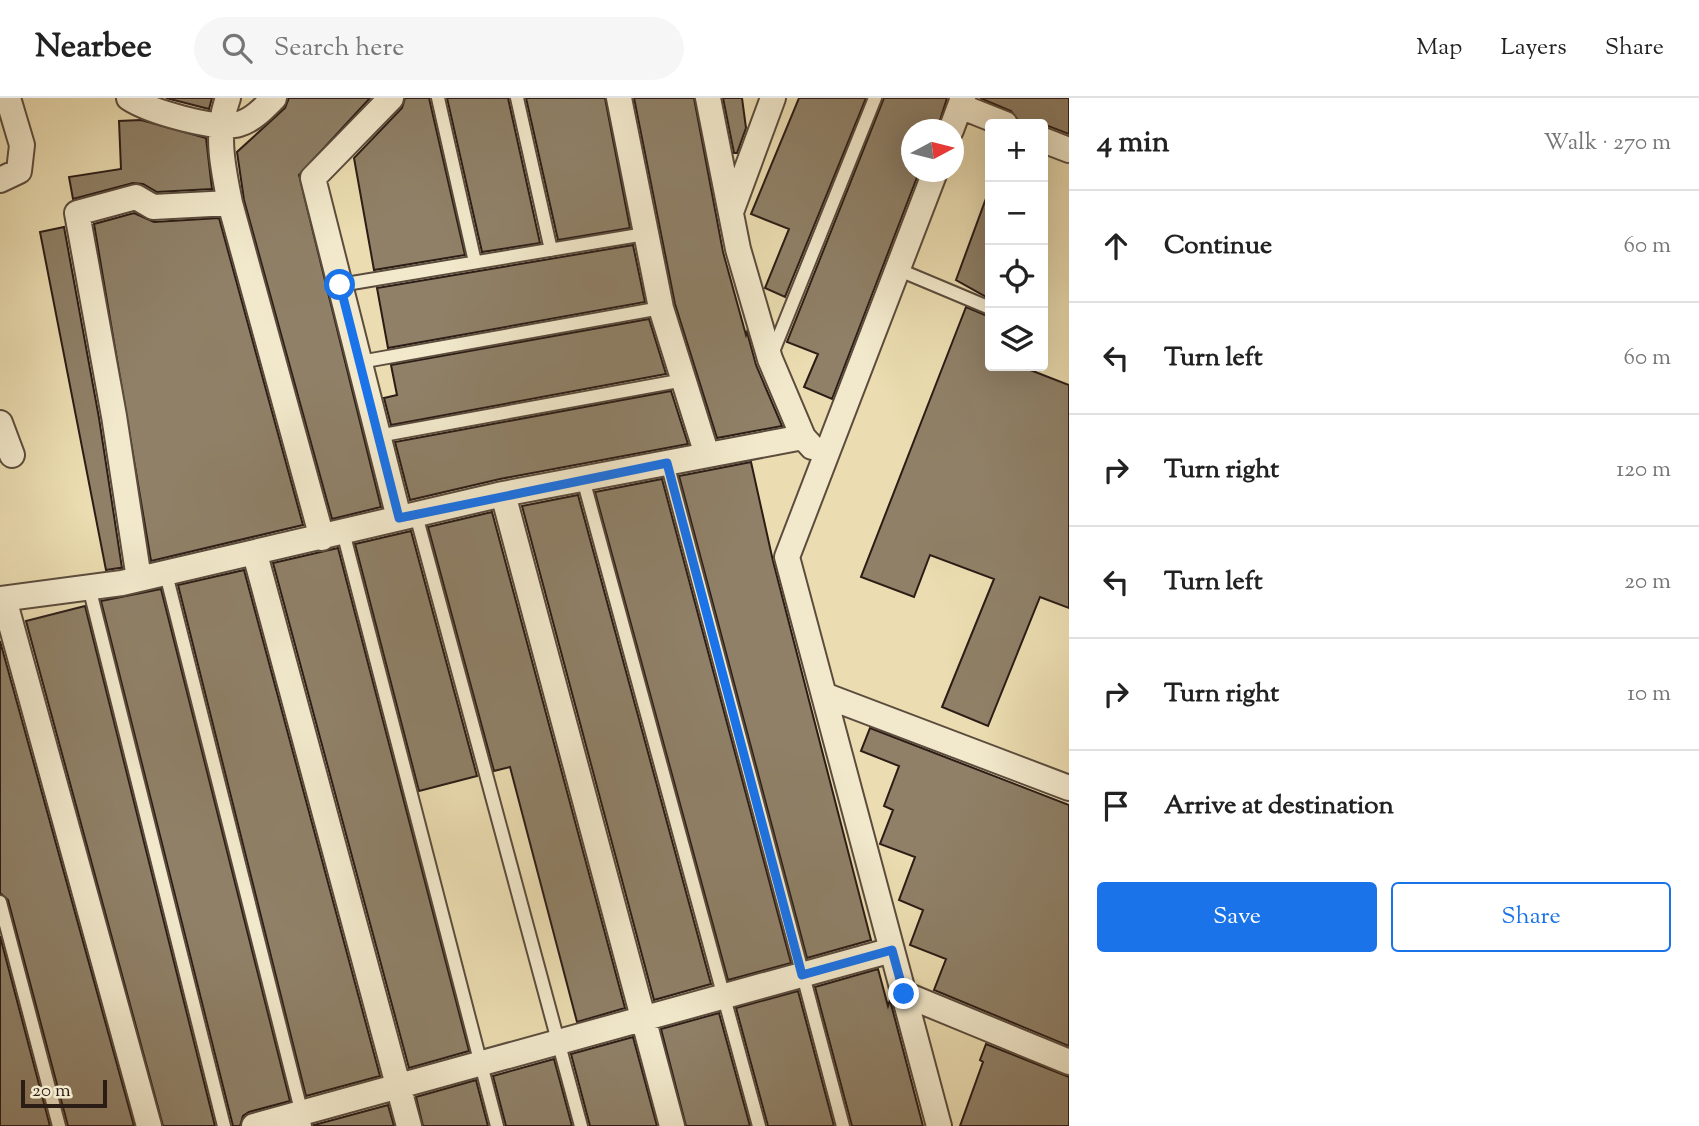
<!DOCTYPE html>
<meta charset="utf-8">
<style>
:root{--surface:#fff;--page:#f6f6f6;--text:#222;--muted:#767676;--line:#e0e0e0;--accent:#1a73e8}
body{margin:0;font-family:"Sorts Mill Goudy",serif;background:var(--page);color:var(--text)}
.controls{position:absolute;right:21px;top:21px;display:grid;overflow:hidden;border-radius:7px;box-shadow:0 7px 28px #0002}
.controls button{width:63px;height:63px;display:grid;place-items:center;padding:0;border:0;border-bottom:2px solid var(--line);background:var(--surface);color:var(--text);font:35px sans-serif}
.compass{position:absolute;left:901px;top:21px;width:63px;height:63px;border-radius:50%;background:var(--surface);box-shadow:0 7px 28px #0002;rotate:83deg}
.scale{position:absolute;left:21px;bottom:18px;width:86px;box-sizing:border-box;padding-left:7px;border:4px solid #2b1c16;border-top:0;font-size:19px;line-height:24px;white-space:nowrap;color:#2b1c16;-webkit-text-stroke:5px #f2e9cc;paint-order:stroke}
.stop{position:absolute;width:21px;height:21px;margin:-16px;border:5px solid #1a73e8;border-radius:50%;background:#fff}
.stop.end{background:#1a73e8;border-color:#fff;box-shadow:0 2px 7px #0008}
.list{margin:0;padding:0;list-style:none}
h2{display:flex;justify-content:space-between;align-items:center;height:91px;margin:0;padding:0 28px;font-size:30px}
h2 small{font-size:23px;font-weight:400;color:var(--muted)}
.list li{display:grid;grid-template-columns:46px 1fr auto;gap:21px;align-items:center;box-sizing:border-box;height:112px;padding:0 28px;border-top:2px solid var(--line)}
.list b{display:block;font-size:26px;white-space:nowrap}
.list em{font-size:23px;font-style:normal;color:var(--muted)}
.actions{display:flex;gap:14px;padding:21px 28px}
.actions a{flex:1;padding:16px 0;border:2px solid var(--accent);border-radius:7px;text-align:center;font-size:24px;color:var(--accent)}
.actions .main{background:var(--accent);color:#fff}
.icon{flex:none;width:38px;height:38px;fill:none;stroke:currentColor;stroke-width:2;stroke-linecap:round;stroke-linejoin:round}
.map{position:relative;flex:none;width:1069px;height:1028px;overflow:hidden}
header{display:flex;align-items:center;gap:42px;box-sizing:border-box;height:98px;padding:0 35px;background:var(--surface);border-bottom:2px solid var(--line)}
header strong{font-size:33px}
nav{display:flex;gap:38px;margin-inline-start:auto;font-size:24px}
.search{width:490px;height:63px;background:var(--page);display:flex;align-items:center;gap:18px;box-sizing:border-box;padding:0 24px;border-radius:38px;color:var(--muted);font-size:26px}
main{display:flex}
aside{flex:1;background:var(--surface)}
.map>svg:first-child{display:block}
</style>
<header>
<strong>Nearbee</strong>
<div class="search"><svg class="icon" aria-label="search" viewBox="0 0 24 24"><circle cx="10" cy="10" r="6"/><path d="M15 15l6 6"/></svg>Search here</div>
<nav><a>Map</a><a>Layers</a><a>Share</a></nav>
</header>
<main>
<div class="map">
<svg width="1069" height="1028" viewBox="0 0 1069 1028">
<rect width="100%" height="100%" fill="#ebddb1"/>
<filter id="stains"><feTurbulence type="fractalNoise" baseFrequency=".00286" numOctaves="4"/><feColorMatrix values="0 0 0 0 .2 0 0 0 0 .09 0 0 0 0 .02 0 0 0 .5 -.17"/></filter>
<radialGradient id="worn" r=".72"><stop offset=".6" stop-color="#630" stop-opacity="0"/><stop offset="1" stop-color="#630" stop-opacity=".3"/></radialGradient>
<path fill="#8f8067" stroke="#2b1c16" stroke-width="2" d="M166 0H212L209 11Z
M289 0H370L299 77 381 409 332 421 244 102 237 54 285 10Z
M405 0H429L465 157 374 172 354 60 402 10Z
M447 0H508L540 145 482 154Z
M526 0H605L630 130 558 142Z
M634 0H694L723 154 746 237 747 234 756 267 782 328 717 340 675 206Z
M723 0H742L746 30 737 55H734Z
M799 0H866L785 199 765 190 789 131 751 116Z
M884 0H947L937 32H912V74H919L832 301 804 289 818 256 787 244Z
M980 0H1069V36L1043 26 1020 25 1011 13Z
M141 22 206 40 212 91 157 94 143 86 133 85 73 101 69 79 121 71 119 23Z
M988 95 990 96V201L956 182Z
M134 115 154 124 219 120 303 427 151 463 94 126Z
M64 129 99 320 122 470H119L106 472 40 134Z
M633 147 645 204 388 250 377 190Z
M966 209 990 219V268H1020L1069 287V510L1040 499 988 628 942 609 994 481 930 457 914 499 861 479Z
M649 221 666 276 391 327 384 300 397 297 391 267Z
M671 293 688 346 500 381 410 402 395 344Z
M751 364 773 463 871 842 807 860 679 378Z
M662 381 791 865 728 882 595 394Z
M578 397 711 886 654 902 522 408Z
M492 414 625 910 577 924 510 669 494 673 428 429Z
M411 433 477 678 419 693 355 446Z
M338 450 469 953 409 970 273 465Z
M244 472 380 978 306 998 178 487Z
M161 491 290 1003 249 1014 243 1018 240 1028H233L101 503Z
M85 508 215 1028H163L26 523Z
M0 543 134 1028H68L8 802 0 795Z
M870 630 1069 707V948L934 892 946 861 910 847 923 812 899 802 915 759 880 746 893 712 884 708 899 668 861 653Z
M0 838 50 1028H0Z
M878 871 888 908 890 902 923 1028H852L815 889Z
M798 893 834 1028H768L736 910Z
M719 915 750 1028H686L661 931Z
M633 939 657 1028H590L571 956Z
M986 946 1069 979V1028H960L983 964 980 962Z
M554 961 572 1028H506L493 978Z
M476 982 488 1028H423L416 999Z
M388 1007 394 1028H314V1027Z"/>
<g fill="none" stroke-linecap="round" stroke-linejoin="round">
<defs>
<path id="lane" d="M438 0 475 164
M517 0 551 152
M897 171 990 210
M340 187 645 136
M772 256 875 0
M360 264 661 210
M378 338 684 282
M667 365 843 1028
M583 381 759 1028
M416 417 581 1028
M343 434 497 1028
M166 476 305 1028
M89 489 224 1028
M0 804 59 1028"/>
<path id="street" d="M129 0C149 13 216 33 239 26 253 22 264 10 274 0
M228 0C215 35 223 70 230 105L322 440
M391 0 313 80 399 420
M619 0 661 210 707 357
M708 0 738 151 770 261 803 339 812 349
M960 8 1005 26
M951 32 963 0
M1043 42 1069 52
M935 74 787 459 939 1028
M0 82 19 73 22 47 8 0
M731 114 773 0
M0 325 12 357
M503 396 672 1028
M255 456 409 1028
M139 481 114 318 77 115 136 99 153 109 230 105
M0 501 122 485 503 396 803 339
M4 501 149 1028
M824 597 1069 690
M904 896 1069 964
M254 1028 892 852"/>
</defs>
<use href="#lane" stroke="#5b4c3d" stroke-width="16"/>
<use href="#street" stroke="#5b4c3d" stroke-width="28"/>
<use href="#lane" stroke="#f2e9cc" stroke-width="12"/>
<use href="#street" stroke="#f2e9cc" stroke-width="24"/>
</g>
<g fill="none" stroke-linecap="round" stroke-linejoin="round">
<path stroke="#1a73e8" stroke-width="9" d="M340 187 399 420 667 365 802 877 892 852 904 896"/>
</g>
<rect width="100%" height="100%" filter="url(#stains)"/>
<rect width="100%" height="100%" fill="url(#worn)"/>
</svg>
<div class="controls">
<button>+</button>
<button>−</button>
<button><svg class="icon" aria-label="locate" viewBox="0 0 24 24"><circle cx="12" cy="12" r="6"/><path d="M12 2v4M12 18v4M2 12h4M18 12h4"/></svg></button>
<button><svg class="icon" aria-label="layers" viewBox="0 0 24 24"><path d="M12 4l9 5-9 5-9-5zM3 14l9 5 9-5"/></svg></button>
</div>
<svg class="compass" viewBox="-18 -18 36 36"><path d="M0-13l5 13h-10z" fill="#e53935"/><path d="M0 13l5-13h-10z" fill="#767676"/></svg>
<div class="scale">20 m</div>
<div class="stop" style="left:340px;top:187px"></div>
<div class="stop end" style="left:904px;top:896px"></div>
</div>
<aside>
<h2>4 min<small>Walk · 270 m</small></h2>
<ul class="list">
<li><svg class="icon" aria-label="ahead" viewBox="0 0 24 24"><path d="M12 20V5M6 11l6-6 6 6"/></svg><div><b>Continue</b></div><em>60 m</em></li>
<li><svg class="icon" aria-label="left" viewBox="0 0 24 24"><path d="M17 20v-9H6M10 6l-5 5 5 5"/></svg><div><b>Turn left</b></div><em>60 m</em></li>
<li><svg class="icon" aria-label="right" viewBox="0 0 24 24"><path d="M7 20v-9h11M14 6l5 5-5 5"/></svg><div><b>Turn right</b></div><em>120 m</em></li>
<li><svg class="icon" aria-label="left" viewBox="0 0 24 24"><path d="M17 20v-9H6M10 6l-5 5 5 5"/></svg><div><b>Turn left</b></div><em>20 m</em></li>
<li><svg class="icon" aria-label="right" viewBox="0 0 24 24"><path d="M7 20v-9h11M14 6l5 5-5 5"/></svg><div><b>Turn right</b></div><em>10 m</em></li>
<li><svg class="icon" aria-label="arrive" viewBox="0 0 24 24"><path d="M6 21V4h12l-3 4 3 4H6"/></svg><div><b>Arrive at destination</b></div></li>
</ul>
<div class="actions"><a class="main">Save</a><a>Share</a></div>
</aside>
</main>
